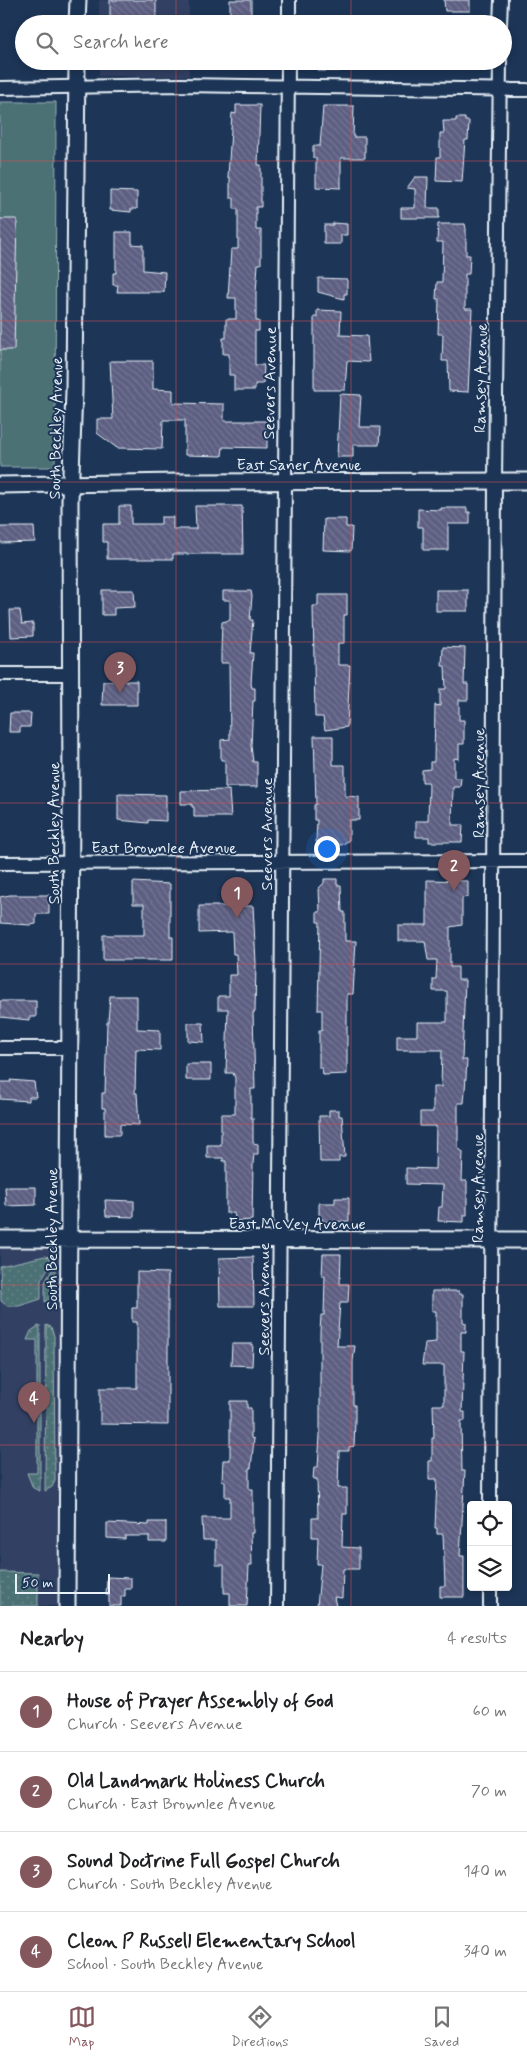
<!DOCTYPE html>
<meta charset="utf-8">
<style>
:root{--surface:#fff;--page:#f6f6f6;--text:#202124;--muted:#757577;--line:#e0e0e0;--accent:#84575d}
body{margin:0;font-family:Mynerve,sans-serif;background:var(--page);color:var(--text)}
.controls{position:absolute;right:15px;bottom:15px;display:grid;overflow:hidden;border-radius:5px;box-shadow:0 2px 8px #0003}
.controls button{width:45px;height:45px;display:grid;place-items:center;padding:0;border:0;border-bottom:1px solid var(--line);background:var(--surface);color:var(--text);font:25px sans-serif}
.scale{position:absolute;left:15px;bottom:12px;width:95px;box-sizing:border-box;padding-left:5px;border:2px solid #e8f1f8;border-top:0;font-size:14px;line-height:18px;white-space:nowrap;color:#e8f1f8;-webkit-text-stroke:4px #1d3557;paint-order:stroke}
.you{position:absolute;left:326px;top:848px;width:18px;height:18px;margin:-12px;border:4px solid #fff;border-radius:50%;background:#1a73e8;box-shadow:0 0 0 8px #1a73e833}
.badge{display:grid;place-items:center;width:32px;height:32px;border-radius:50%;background:var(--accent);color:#fff;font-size:16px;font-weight:700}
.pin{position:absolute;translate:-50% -41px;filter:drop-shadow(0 1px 2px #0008)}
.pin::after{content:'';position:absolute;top:26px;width:18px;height:15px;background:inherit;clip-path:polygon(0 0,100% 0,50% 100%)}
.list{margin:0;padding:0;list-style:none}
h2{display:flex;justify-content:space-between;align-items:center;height:65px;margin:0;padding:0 20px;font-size:21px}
h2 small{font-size:16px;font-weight:400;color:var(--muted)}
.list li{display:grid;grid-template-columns:32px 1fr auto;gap:15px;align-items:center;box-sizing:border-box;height:80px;padding:0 20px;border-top:1px solid var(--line)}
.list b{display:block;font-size:19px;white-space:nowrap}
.list p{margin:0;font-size:16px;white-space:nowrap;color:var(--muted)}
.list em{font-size:16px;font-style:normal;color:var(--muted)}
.icon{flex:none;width:28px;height:28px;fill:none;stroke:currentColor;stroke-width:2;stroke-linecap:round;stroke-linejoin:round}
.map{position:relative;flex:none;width:527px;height:1606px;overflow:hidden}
.search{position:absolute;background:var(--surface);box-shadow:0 2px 8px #0003;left:15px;right:15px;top:15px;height:55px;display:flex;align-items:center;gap:12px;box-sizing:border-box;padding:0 18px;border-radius:28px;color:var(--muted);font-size:19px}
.sheet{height:385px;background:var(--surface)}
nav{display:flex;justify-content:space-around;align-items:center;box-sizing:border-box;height:70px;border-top:1px solid var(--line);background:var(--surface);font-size:14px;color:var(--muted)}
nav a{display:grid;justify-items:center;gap:2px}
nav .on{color:var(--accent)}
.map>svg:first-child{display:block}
</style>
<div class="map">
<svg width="527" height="1606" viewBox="0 0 527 1606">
<defs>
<pattern id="grass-dots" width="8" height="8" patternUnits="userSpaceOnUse" patternTransform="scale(1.25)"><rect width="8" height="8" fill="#4b7174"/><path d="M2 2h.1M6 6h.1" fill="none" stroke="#658689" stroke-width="1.8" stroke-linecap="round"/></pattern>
<pattern id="building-back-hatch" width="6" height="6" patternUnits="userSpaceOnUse" patternTransform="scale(1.25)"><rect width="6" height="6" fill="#5d5e82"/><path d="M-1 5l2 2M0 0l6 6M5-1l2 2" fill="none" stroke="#747694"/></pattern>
</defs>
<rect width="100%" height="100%" fill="#1d3557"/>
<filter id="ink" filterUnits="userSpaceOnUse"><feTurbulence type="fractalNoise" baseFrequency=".02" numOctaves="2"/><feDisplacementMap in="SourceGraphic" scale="10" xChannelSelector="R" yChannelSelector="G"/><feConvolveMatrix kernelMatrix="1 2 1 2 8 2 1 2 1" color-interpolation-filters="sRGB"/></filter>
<g filter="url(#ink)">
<path fill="#304164" d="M99 0H189V24H99Z
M99 61H189V76H99Z
M0 1239 68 1241 67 1606H0Z"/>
<path fill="url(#grass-dots)" stroke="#9ab1b6" d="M45 1256 50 1257 51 1263 41 1280V1299L19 1306H7L1 1301 0 1266Z
M55 1265V1294L45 1302V1282Z
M40 1325V1491L33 1488 27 1473H37V1340H27L31 1331Z
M46 1325 51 1327 54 1336 55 1481 52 1487 45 1491Z
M0 1572 38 1573V1606H0Z"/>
<path fill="#4b7174" stroke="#9ab1b6" d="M0 102H56L55 467H0Z"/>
<path fill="url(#building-back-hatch)" stroke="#e8f1f8" d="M110 0H156V24H110Z
M230 0H251V24H230Z
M444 0H470V11H445Z
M319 61H341L340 71H318Z
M236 105H260L258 165H261V207H256V230H261V264H258L256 293V321H259V331H255V365H264L263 384H255V390H234V375H229V354H223V338H226V319H236V298H228L231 249H238V209H234V198H230V177H228L232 113 236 114Z
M323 106H354L353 137H365V158H341V188L316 187V158H313V146H320Z
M456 118H465V121H469L468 140H465L462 182 436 181 437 157H440V133H444L443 121H456Z
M415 177H428L427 208H439V218H401V208H415V189L407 188Z
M110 191 137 192V209H131V212L110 210Z
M0 219H17L14 350H0Z
M333 223 347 224V235H341V244H324V225H333Z
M438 224H465L466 229V255H470L469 274H465V309H472L468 392 449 391 448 361H442L443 334H438L439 299H436L437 282H442L443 242H437Z
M116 232H132V244L143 245V270L165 272 164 292H117L118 285H113V273H116Z
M318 278 347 279V294H344V299L318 292Z
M317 310 341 311 340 335 367 336 369 362 347 361 345 390H314V317H317Z
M110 361H153V389L173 390V403L224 404V421H267V448L223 447 222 456 185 455V420H163L162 449 117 448 97 433V419H113Z
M340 394 361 395 359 427H380L379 445H353V457H337Z
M119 506H131V524H161V517H173V529H196L195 506H242L243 554H173V559H107V542H103V524H119Z
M441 508H467V512H470V524H448V550H423V527H418V509L441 510Z
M324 519H346V527H352L351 551 323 550Z
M0 527H34L35 542 0 543Z
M102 590H134L135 607 114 608V615H102Z
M436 590H468V611H436Z
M223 591H251L252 596 250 620H253L250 653H253L251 683 252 688H255V701H253L251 746 253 762H257V787H225V760H221V740L230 739 229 663H221V652L222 622 230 620V600H223Z
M318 595H347V615H344V643H338V665H350L347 727 325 730 323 717H315L313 606H318Z
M10 610H20L22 624 33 623V636L11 637Z
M443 647 465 648 464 684H468V700H459V720H464V744H459V759L454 758V778H461L460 787H453L452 825H463L462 842H429V837H416V821H428L429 784 428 782H422V770L430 769V762H434L435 705 440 706V689H446L445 666H442Z
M103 681H137V705H102Z
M10 713H31L30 727H20V732H9Z
M314 736H333V765H345V796L359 797V820H349V840L342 845 316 842 317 820H314V805L316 804Z
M229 790 231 817H194V807H192V804H181V791Z
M118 794 166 795V821L148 820V823L118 820Z
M324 879H337V885H341L342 912H345V941H356L353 994H347V1074L323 1075 322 1068H319V1030H322V1010H318L320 922H317V912H320L319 888 324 883Z
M427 880 468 881V897L462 898V925L450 927V967H458V980H465L462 1060H467L466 1077 464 1103H458V1148L463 1152 462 1181H467V1215H464V1222L438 1221 439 1207H442L443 1185 406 1184V1168L435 1169 436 1126H420V1112H433V1087H441L442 1050H397V1036H417V1022H447V991H433V979H436L437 960H428L425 941H398V925H427Z
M133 882 170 884V937H173V960H103V935H144V904H133Z
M10 895H49V914H36V924L30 925 0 923V897Z
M199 906H253L256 963 255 1012H253L255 1089H251V1118H253V1143L258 1144V1154H254L253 1164 252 1220 236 1221 234 1213H226V1161H223V1158H207V1145H221V1114H235V1078L233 1073H226L228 1009H218V996H229V975H237L236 954H233L232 932 199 933Z
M110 996H137V1029L160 1030V1050L136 1049 135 1093H137L139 1125 120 1124V1135H105V1108H102V1093H105L107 1022H108Z
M0 1001H36V1017H29V1020L0 1017Z
M188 1023H203L204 1042 188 1041Z
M186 1064H211V1080H186Z
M10 1080 34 1082 36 1097H29V1101L0 1099V1082H11Z
M329 1110H339V1116H342L345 1157H339V1162H320L319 1116H329Z
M5 1187H36V1205L6 1206Z
M335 1198H349V1221L323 1222V1219H319V1203H335Z
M105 1200 134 1201V1217L106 1216Z
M323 1254H341L340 1284H349L348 1303H340L337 1346H355L353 1361V1405H355V1421L354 1446 349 1447V1451H339L338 1488H347V1514H343L342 1547 359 1548V1569H343L342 1598 334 1597 336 1606H317L321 1564H317L318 1537H312V1518H318L317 1479H313L314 1467H318L320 1435V1332L321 1315H324L325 1276H322Z
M253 1257 254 1306H220L219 1258Z
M137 1272 168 1273V1425L100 1424V1388H137V1322H132V1308H137Z
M432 1291H459V1294H463V1322L466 1323V1332H461V1351H464L462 1412H465V1421H461L462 1471H465L460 1556H464V1597H440V1586H445L443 1534H437V1528H435L437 1479H429V1461H432V1438H434L433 1405H444V1365H422L425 1343 436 1342V1311H432Z
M232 1344H253L252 1366 231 1365Z
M230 1401H247V1408H251V1438L254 1439 251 1468H249V1489H253V1533H251L252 1565H249L247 1606H230V1593H224V1565H216V1540H203L202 1518H230V1497H225V1481H222L223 1460H230Z
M149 1522H166V1542H149V1536H125V1539L107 1538V1523L149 1525Z
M107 1577 131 1578V1589H125V1596H121V1606H109V1595H106Z"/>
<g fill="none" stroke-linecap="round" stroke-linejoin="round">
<defs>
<path id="minor" d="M289 24V0
M500 24 501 0
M0 88 181 85 527 90
M0 674H71
M0 863 527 861
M0 1048H69
M490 1505 495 481 500 61
M277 1606 288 61
M490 1606V1587"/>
<path id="tertiary" d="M77 24 78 0
M0 485 178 482 527 481
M0 1239 527 1240
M67 1606 71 798 70 501 74 391 77 61"/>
</defs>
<use href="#minor" stroke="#e8f1f8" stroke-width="16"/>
<use href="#tertiary" stroke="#e8f1f8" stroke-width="19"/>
<use href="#minor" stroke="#1d3557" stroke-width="12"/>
<use href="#tertiary" stroke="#1d3557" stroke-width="15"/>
</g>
</g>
<path fill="none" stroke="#da5052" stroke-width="1" stroke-opacity="0.55" d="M176 0V24M351 0V24M176 61V1606M351 61V1606M0 161H527M0 321H527M0 482H527M0 642H527M0 803H527M0 964H527M0 1124H527M0 1285H527M0 1445H527"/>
<g text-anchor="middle" stroke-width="4" stroke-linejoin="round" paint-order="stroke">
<g font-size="16" fill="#e8f1f8" stroke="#1d3557">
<text transform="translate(480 378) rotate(-89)" y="6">Ramsey Avenue</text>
<text transform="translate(269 383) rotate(-89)" y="6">Seevers Avenue</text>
<text transform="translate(55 428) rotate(-89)" y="6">South Beckley Avenue</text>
<text x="299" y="470">East Saner Avenue</text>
<text transform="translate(478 783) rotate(-90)" y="6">Ramsey Avenue</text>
<text transform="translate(53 833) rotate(-90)" y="6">South Beckley Avenue</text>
<text transform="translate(266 834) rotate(-90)" y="6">Seevers Avenue</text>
<text x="164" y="853">East Brownlee Avenue</text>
<text transform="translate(477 1188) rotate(-90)" y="6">Ramsey Avenue</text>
<text x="297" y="1229">East McVey Avenue</text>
<text transform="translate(51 1239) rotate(-90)" y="6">South Beckley Avenue</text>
<text transform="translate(263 1299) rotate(-90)" y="6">Seevers Avenue</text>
</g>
</g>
</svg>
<div class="controls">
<button><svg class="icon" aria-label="locate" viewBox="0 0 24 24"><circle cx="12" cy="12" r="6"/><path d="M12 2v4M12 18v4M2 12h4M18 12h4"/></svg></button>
<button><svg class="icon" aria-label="layers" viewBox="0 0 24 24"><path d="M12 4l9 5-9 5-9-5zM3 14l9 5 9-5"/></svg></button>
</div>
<div class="scale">50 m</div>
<div class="you"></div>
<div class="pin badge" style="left:237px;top:918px">1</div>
<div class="pin badge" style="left:454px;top:891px">2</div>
<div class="pin badge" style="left:120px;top:693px">3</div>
<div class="pin badge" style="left:34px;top:1423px">4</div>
<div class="search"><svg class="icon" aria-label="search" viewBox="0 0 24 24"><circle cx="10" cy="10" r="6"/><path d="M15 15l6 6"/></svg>Search here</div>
</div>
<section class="sheet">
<h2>Nearby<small>4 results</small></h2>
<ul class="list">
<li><span class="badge">1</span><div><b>House of Prayer Assembly of God</b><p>Church · Seevers Avenue</p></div><em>60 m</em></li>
<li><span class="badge">2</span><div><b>Old Landmark Holiness Church</b><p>Church · East Brownlee Avenue</p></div><em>70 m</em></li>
<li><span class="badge">3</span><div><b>Sound Doctrine Full Gospel Church</b><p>Church · South Beckley Avenue</p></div><em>140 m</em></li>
<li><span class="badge">4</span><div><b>Cleon P Russell Elementary School</b><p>School · South Beckley Avenue</p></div><em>340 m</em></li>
</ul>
</section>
<nav>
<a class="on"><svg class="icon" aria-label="map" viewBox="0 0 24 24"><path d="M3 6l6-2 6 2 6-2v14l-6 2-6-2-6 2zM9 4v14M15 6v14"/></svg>Map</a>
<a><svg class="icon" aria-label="directions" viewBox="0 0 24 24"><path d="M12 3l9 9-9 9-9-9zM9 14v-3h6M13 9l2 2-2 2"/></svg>Directions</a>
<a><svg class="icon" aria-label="saved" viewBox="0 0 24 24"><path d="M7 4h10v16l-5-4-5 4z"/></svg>Saved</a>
</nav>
